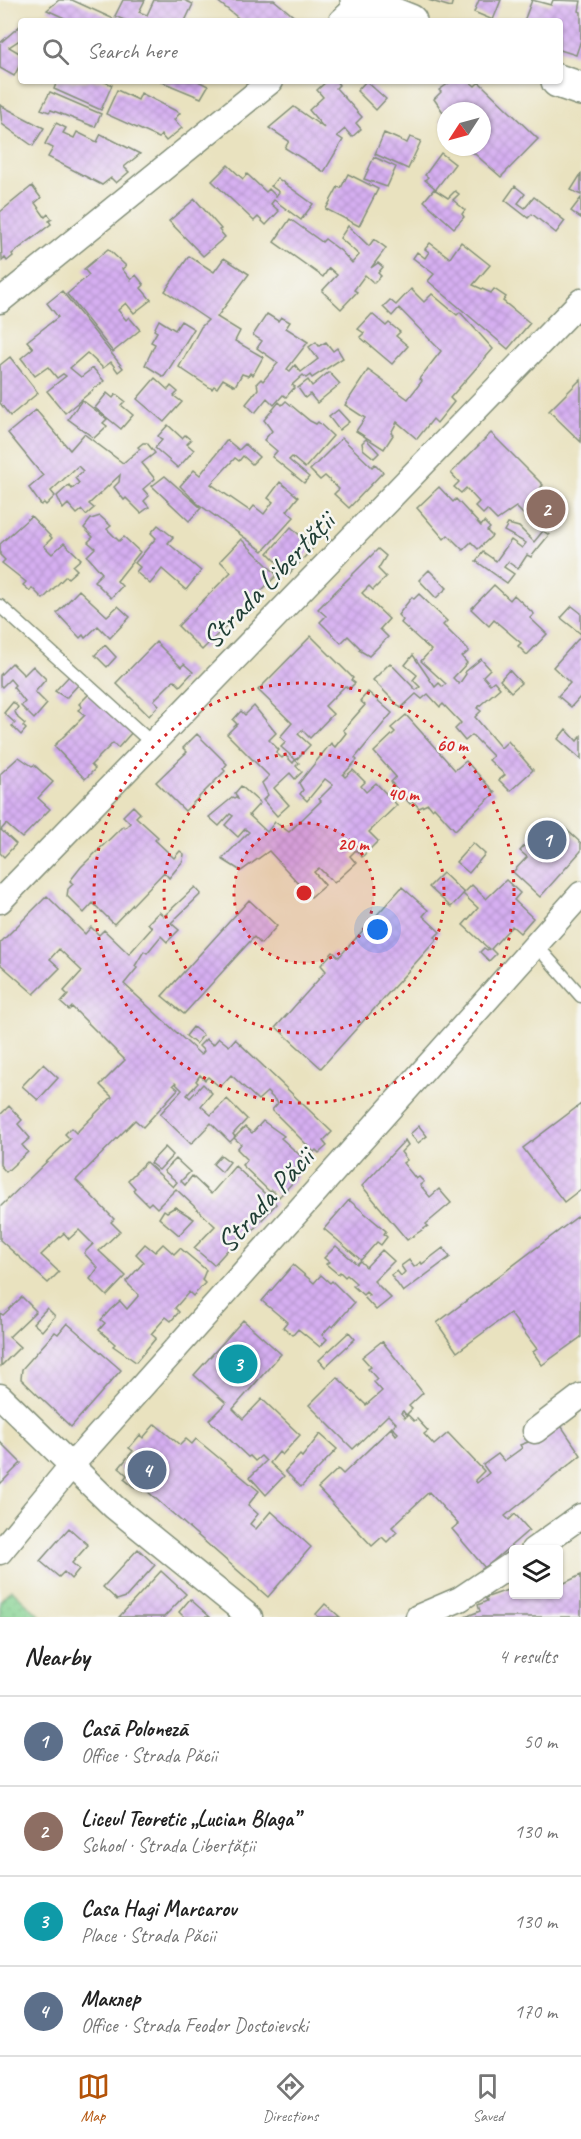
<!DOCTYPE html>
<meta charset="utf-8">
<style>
:root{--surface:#fff;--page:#f2f2f2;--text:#222;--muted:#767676;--line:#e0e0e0;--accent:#b45309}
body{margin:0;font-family:Caveat,sans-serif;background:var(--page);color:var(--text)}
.controls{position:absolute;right:18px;bottom:18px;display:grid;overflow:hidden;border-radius:6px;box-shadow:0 2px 4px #0004}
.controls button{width:54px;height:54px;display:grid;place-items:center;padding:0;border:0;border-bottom:2px solid var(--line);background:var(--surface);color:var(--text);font:30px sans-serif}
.compass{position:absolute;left:437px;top:102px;width:54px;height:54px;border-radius:50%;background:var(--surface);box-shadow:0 2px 4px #0004;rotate:234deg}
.you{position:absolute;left:378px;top:930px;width:21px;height:21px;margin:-15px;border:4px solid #fff;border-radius:50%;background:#1a73e8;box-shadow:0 0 0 9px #1a73e833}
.badge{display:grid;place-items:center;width:39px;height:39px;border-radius:50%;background:var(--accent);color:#fff;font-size:20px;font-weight:700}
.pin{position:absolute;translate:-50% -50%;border:3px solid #fff;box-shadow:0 2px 6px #0006}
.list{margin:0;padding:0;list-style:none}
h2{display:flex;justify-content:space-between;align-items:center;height:78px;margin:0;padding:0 24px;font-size:26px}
h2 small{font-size:20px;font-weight:400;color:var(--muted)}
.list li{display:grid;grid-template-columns:39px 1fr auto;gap:18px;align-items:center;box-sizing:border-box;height:90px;padding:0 24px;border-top:2px solid var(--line)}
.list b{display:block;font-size:22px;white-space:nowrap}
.list p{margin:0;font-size:20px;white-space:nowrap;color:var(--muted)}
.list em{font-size:20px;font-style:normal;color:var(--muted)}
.icon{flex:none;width:33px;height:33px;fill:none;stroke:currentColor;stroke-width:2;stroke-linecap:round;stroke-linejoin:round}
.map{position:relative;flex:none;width:581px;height:1617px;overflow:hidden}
.search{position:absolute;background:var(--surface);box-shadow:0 2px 4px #0004;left:18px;right:18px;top:18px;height:66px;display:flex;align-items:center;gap:15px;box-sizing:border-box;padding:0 21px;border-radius:6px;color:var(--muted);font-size:22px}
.sheet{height:438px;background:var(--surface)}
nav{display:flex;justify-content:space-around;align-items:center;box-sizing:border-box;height:84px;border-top:2px solid var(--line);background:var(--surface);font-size:16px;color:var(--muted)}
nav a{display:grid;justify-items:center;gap:3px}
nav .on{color:var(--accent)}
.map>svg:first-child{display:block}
</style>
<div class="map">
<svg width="581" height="1617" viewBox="0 0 581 1617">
<defs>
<pattern id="park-dots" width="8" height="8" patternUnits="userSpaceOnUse" patternTransform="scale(1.5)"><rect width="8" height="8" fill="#85d392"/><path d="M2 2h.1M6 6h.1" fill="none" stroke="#6cac78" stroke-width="1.8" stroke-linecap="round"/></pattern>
<pattern id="building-cross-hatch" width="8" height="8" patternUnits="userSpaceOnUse" patternTransform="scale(1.5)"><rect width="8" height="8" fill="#d6aff1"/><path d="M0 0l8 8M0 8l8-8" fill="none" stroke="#b797cf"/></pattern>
</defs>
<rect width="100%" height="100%" fill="#f6f6f2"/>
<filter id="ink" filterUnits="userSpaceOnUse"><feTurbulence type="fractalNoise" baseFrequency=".0167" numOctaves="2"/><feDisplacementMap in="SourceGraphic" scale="12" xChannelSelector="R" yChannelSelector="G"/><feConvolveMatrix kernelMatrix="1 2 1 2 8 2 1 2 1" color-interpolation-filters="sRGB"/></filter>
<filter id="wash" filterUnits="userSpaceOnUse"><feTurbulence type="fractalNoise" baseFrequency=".008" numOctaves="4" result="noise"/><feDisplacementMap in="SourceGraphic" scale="24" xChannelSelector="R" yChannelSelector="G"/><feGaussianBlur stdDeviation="1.35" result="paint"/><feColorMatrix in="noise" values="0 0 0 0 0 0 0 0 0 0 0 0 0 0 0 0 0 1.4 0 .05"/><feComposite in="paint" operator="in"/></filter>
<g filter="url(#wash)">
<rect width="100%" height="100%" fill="#e9e2bf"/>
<path fill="url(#park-dots)" stroke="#528863" stroke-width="1.5" d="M11 1589 41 1617H0V1601Z"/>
<g id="blocks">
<path fill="url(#building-cross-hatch)" d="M59 0H72L118 21H71L47 10Z
M123 0H145L139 12 147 15 154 0H184L193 4 185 21H126L115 16Z
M216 0H274L297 19 242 21Z
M428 0H453L451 7Z
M479 0H501L493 20 474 12Z
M532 0 551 5 553 0 581 1 579 11 581 12V40L576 55 560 50V21H524Z
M21 25V39L9 47 21 54V63L14 76 0 68V43Z
M57 81H103L112 85 101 110 54 89Z
M160 81H198L208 86 201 98Z
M327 81H336L339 85 336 88 362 117 356 123 361 129 352 137 345 129 337 136 343 140 324 172 285 148 289 141 269 128 294 107 324 128 309 110 323 97 317 90Z
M366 81 386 99 376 110 357 91Z
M452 81H469L475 86 479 82 538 139 501 177 467 147H482V111H446V126L440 120 445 115 434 99 441 92 439 90Z
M117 90 138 100 141 93 180 113 174 120 182 128 166 141 161 135 159 138 106 114Z
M50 92 101 114 95 127 51 110 49 112 41 109Z
M0 105 44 128 33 146 2 124Z
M56 123 66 128 63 133 74 138 77 132 97 142 101 134 140 154 124 167 129 172 116 183 111 178 102 185 48 157 53 148 45 144Z
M384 133 407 143 410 137 421 141 408 169 375 154Z
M441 153 455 164 436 189 425 180 428 177 425 175Z
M374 157 396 167 387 187 364 179Z
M228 165 243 179 247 174 266 192 269 189 276 196 279 192 271 186 277 178 313 204 301 220 274 200 271 204 279 211 266 225 258 217 254 221 212 181Z
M348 174 378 189 359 226 326 209 338 187 341 188Z
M581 174V195L571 190Z
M32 186 41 198 35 203 45 217 48 214 52 219 49 221 51 224 12 254 13 256 7 261 5 258 2 261 0 212Z
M515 186 525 194 518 203 525 208 534 197 565 221 556 233 532 214 528 218 505 200Z
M434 189 448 198 455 191 459 194 453 200 465 210 462 214 464 217 454 228 424 201Z
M581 198V218L571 211Z
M195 199 221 229 219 230 225 237 203 256 169 221Z
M290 219 322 242 325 239 341 251 352 263 359 255 340 238 348 226 369 246 374 239 386 248 371 268 378 263 383 267 378 273 381 276 374 283 365 275 354 290 357 292 341 309 322 291 337 275 329 268 323 277 274 242Z
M461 242 490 265 473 285 491 293 494 289 506 297 503 301 530 323 508 349 428 281 434 274 413 258 417 252 425 258 429 252 425 249 430 243 450 258Z
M108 249 126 266 122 269 131 280 136 275 144 285 141 288 151 300 134 313 126 303 118 310 126 320 129 317 140 330 113 352 67 294 89 275 84 269Z
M189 256 214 272 224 258 249 274 217 317 240 331 235 341 263 357 253 375 250 373 248 376 242 374 235 386 223 379 217 388 214 386 212 389 179 367 201 327 208 320 165 291Z
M411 289 424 302 432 294 457 315 460 312 493 349 450 398 454 402 437 423 433 419 417 439 397 422 391 433 393 435 384 449 356 431 365 418 345 405 368 370 408 399 422 381 419 379 441 351 399 308 392 316 383 307 390 300 396 305Z
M62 291 123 368 118 372 111 362 103 368 87 353 70 368 81 377 93 368 104 381 65 413 47 391 66 376 63 374 57 378 48 367 35 376 21 358 33 348 27 341 58 317 47 303Z
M267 314 278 321 281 317 290 322 286 328 308 342 287 369 290 371 295 365 301 372 318 359 309 347 316 342 319 346 326 342 333 351 337 348 343 358 312 378 310 375 306 378 303 375 292 385 295 387 286 397 283 395 274 405 267 398 255 413 246 404 258 389 257 383 261 379 263 381 278 363 257 348 262 341 253 335Z
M372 314 386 326 389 323 400 332 396 336 408 346 392 364 360 337 364 333 358 329Z
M159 320 175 330 181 321 194 329 164 377 145 365 155 344 151 342 157 332 154 330Z
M10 357 38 393 10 416 0 403V365Z
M329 372 340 384 317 403 310 394 305 398 298 388 308 380 312 386Z
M155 378 168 390 171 386 178 392 174 396 182 402 164 422 137 399Z
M581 379V442L549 411Z
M107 393 113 398 116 394 125 401 121 405 133 415 121 429 95 408Z
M82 400 107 419 103 423 107 426 94 438 68 419Z
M286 401 310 421 316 424 318 422 333 436 305 468 292 457 289 460 309 477 304 483 272 457 277 451 264 440 272 431 264 420 279 402 282 405Z
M36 410 70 450 84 434 123 463 140 449 138 447 143 443H147L155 453 142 463 155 479 143 489 149 496 144 501 149 507 141 513 126 498 124 500 114 487 119 482 120 475 89 504 94 508 86 515 82 510 77 514 68 504 63 509 57 496 69 485 72 489 79 483 75 478 83 471 78 466 51 491 55 496 46 505 44 503 41 505 29 488 43 476 8 433Z
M338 410 349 422 339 430 329 417Z
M168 425 182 438 185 435 191 440 187 444 194 450 178 468 155 448 162 440 158 436Z
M491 433 543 485 541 487 550 497 547 500 565 520 555 529 534 503 523 514 516 507 497 520 487 510 483 514 475 506 479 502 466 488 461 493 454 487 459 482 451 473Z
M342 438 372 467 375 464 383 472 349 508 334 494 339 489 325 476 320 480 310 470Z
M366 439 379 453 374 458 363 449 362 443Z
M227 440 239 450 245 444 259 457 252 464 243 456 239 461 235 458 211 484 250 511 254 506 264 514 273 502 268 498 280 482 298 497 287 511 294 517 263 551 197 503 180 486 194 470 200 475Z
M165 476 201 508 189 521 152 486Z
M439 487 453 502 456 499 481 526 484 522 490 528 487 531 492 536 478 549 471 542 463 550 448 535 444 539 417 508Z
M31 516 52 538 44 546 52 554 64 543 81 559 73 566 77 570 68 578 66 576 43 599 32 588 30 591 23 585 26 582 2 563 5 560 0 555V544Z
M100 516 111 526 107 529 119 541 124 537 140 552 117 581 122 586 111 598 94 581 102 573 87 556 95 548 88 542 93 537 84 528 91 519Z
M508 524 519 527 534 542 543 531 549 535 531 557 527 555 518 569 508 562 504 567 514 574 507 583 476 561 483 552 496 561 511 540 522 548 526 543 504 531Z
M158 525 173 537 168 543 201 571 186 590 162 569 150 584 136 572 140 567 135 563 156 538 151 533Z
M291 527 313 548 289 574 268 553Z
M241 539 277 575 202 650 178 626 231 572 220 561Z
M378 549 386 556 378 569 386 577 373 590 369 586 362 593 389 619 380 629 388 637 369 656 359 650 361 649 348 636 341 643 320 622 326 616 318 609Z
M429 570 447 588 436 598 419 580Z
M494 585 510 600 514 595 534 614 530 618 547 634 527 655 518 646 521 643 494 620 489 626 471 609Z
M79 590 107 616 118 606 130 617 110 638 98 626 85 638 83 635 80 638 57 613Z
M419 594 447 621 443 625 469 651 462 657 467 663 453 678 459 684 466 674 465 672 481 659 490 669 483 676 490 684 494 681 500 688 477 708 481 711 475 717 501 748 508 741 533 770 510 791 499 780 505 775 489 760 493 756 472 735 465 741 455 729 461 723 443 704 440 707 428 694 422 699 416 694 401 708 373 680 390 663 416 690 420 687 413 680 417 675 405 665 413 655 435 687 439 683 443 687 446 684 421 661 431 650 401 623 403 620 398 615 412 597 414 599Z
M572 606 581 613V634L561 618Z
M311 636 353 678 351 680 355 683 349 689 345 686 325 706 333 714 310 738 302 730 298 734 310 745 296 760 281 747 286 742 280 737 292 723 258 690Z
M581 636V696L571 707 558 696 570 683 553 667Z
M156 642 181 667 184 664 193 672 180 686 174 680 154 700 159 705 149 716 116 683Z
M105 645 116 657 107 667 95 655Z
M12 663 24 675 33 666 46 679 35 692 47 704 34 719 21 706 25 702 13 687 15 685 10 679 2 687 0 685V675Z
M509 670 521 683 511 692 500 680Z
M70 675 79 684 66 698 55 691Z
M91 692 133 731 118 748 113 743 91 765 95 769 85 779 54 746 85 715 78 710 82 707 79 704Z
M368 692 392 713 355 758 357 760 343 775 345 777 353 770 365 782 361 786 366 792 376 783 397 805 369 832 378 841 362 857 356 850 350 856 356 863 334 883 319 868 314 872 325 885 311 897 269 851 241 871 222 859 249 832 245 829 238 837 225 825 233 816 230 814 219 826 209 817 233 797 238 799 235 793 241 786 260 803 249 815 267 832 275 822 289 832 321 801 319 799 333 785 325 779 307 801 300 794 303 790 299 783 331 743 335 747 346 733 343 730 365 705 360 701Z
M13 702 18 707 15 712 18 718 25 724 23 726 26 729 21 735 12 726 15 723 4 713Z
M254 706 276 733 269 740 279 750 276 753 282 758 285 755 293 763 295 760 299 763 296 766 302 772 295 779 290 773 274 788 289 805 277 816 263 800 268 795 262 783 269 776 227 734 237 724 233 720 241 711 245 715Z
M406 715 455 770 466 761 495 793 455 830 434 807 432 809 428 804 419 808 413 801 410 804 391 782 396 777 374 752 395 732 391 728Z
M566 729 577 741 581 736V759L558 739Z
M197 734 227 764 223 769 225 771 185 811 156 782 187 752 183 748Z
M19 757 32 766 34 765 53 782 38 798 50 809 22 838 6 824 1 830 16 844 4 857 0 853V774Z
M133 806 140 813 136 817 158 837 155 840 174 858 180 851 184 854 183 861 169 878 164 872 114 924 93 903 84 913 67 896 68 889 73 884 70 881 81 867 123 826 125 828 130 823 123 816Z
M558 822 581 843V851L540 897 513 872 527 857 520 851 539 829 546 836Z
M473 843 485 854 469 873 456 862Z
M443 873 464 893 472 885 486 899 506 880 520 893 514 900 533 918 520 933 512 926 491 949 496 954 489 961 480 952 484 948 487 950 489 949 463 925 478 908 463 894 451 907 429 887Z
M195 887 201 894 171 923 179 930 167 942 161 936 147 953 144 951 135 966 137 968 124 984 201 1055 204 1051 199 1046 206 1039 213 1045 219 1038 229 1046 235 1039 332 1132 323 1141 327 1146 319 1153 316 1150 314 1152 272 1110 278 1103 267 1092 258 1100 231 1075 220 1087 208 1077 205 1080 200 1075 196 1081 198 1083 187 1095 190 1098 203 1084 212 1093 201 1106 211 1115 227 1099 247 1119 233 1134 235 1137 230 1142 211 1123 191 1144 160 1114 182 1090 175 1083 173 1085 178 1089 143 1127 135 1120 76 1180 114 1219 111 1222 120 1231 99 1251 126 1276 107 1296 90 1279 98 1268 84 1253 93 1244 79 1230 69 1239 64 1233 41 1255 59 1272 48 1283 0 1240V1207L70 1139 65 1134 71 1128 76 1133 112 1097 100 1085 125 1060 72 1007 69 1010 61 1003 68 995 64 991 82 971 59 949 50 959 60 968 34 994 0 964V943L47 896 85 934 91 927 99 935 104 930 129 954 152 928 148 923 159 912 164 916Z
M402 887 428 910 423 916 440 932 435 937 437 939 321 1068 276 1027 326 971 321 965 333 952 339 957Z
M249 900 277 926 261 944 254 937 184 1014 162 996Z
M193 1027 203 1035 196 1044 186 1036Z
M43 1064 58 1078 38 1100 22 1086Z
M581 1104V1189L564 1202 523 1148Z
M9 1106 22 1120 18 1124 30 1138 22 1145 28 1152 6 1172 0 1165V1115Z
M263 1121 284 1136 281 1138 304 1159 292 1172 298 1177 279 1197 272 1190 270 1192 242 1165 247 1159 237 1149 241 1144 234 1138 245 1127 252 1133Z
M419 1126 427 1136 418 1143 410 1134Z
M405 1140 408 1145 401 1152 407 1160 403 1163 416 1179 419 1177 424 1182 420 1185 430 1197 439 1189 451 1203 426 1224 428 1226 407 1240 362 1186Z
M165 1147 173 1155 159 1170 150 1163Z
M221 1155 230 1162 222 1172 213 1164Z
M176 1159 190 1172 181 1181 185 1185 192 1176 211 1194 235 1166 276 1204 252 1231 250 1229 245 1235 243 1233 214 1265 194 1248 215 1226 176 1189 157 1208 151 1202 148 1205 133 1190 135 1188 128 1180 146 1162 173 1187 177 1182 164 1171Z
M349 1200 386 1231 384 1234 387 1237 381 1245 377 1242 361 1260 324 1229Z
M175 1207 194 1219 179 1235 159 1218 164 1210 167 1212Z
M581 1214V1337L542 1365 533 1352 537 1349 510 1313 457 1352 437 1323Z
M145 1244 155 1252 163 1244 174 1254 180 1248 206 1270 202 1280 205 1283 193 1296 189 1292 175 1308 179 1312 171 1321 166 1317 151 1334 156 1338 136 1362 113 1346 115 1344 99 1330 105 1323 101 1320 110 1310 120 1301 127 1309 139 1295 126 1282 144 1262 136 1254Z
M336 1246 357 1264 360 1261 366 1267 382 1250 394 1261 374 1281 391 1298 376 1310 365 1298 369 1295 366 1292 363 1295 353 1286 356 1283 347 1275 345 1277 340 1272 338 1274 326 1264 329 1262 324 1258Z
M443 1248 450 1257 403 1292 391 1275 397 1271 401 1276 405 1272 401 1266 409 1260 414 1267 421 1262 422 1264Z
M293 1265 314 1283 321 1275 330 1283 332 1281 354 1303 333 1327 331 1325 322 1335 327 1339 320 1347 298 1329 293 1335 283 1327 287 1322 262 1301Z
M22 1297 36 1311 9 1337 20 1347 1 1366 0 1313 3 1315Z
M47 1308 55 1316 42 1331 33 1323Z
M243 1320 281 1354 233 1409 243 1419 262 1399 300 1435 282 1455 279 1452 270 1463 284 1476 266 1495 250 1477 266 1461 261 1456 255 1461 250 1456 248 1457 209 1420 226 1403 194 1375Z
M67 1323 121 1370 71 1427 21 1379 22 1369 55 1332 58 1334Z
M349 1332 355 1339 325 1367 319 1360Z
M382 1341 423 1393 409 1406 412 1409 406 1415 403 1411 401 1413 405 1418 408 1415 414 1421 417 1419 428 1431 424 1434 434 1445 448 1433 484 1471 475 1480 477 1483 489 1473 483 1465 498 1454 504 1461 522 1448 520 1445 542 1437 560 1424 581 1455 505 1516 509 1520 515 1514 529 1530 485 1568 452 1529 458 1524 429 1492 392 1527 397 1532 387 1542 382 1537 372 1546 318 1488 338 1469 343 1474 391 1428 396 1435 398 1433 392 1427 396 1423 388 1415 353 1449 309 1405 337 1377 366 1405 382 1391 374 1382 377 1379 368 1369 371 1367 362 1357Z
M155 1424 180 1445 186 1439 192 1444 196 1439 259 1491 248 1505 258 1514 250 1524 256 1529 271 1511 311 1547 268 1597 139 1484 135 1488 124 1479 127 1475 119 1468 133 1451 129 1448 140 1435 143 1438Z
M320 1434 337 1449 301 1487 285 1471 300 1455 302 1457Z
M0 1442 21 1463 0 1484Z
M69 1528 88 1545 72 1563 79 1569 71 1579 64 1572 59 1577 40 1561Z
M138 1549 155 1565 126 1597 117 1600 103 1587Z
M161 1571 186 1594 164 1617H119Z
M581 1575V1617H465L480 1611 478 1605 487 1601 485 1598 513 1588V1594L519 1597 558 1594V1586Z
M190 1599 210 1617H184L179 1612Z
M325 1604 340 1617H318L316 1614Z"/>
</g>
</g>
<g filter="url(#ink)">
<use href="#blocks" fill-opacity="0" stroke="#84907a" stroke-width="1.5"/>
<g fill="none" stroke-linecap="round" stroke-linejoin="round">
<defs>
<path id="lane" d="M0 606 153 744
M536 945 581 996"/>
<path id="street" d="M341 21 364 0
M0 301 271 81
M0 901 581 301
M0 1396 114 1507 250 1617
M535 1431 581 1396
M533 1550 581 1516
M0 1552 71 1466 581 894
M418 1617 460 1599 514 1563"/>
<path id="secondary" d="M357 0 410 21
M558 81 581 89"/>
</defs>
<use href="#lane" stroke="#84907a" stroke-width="15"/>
<use href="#street" stroke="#84907a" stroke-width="27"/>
<use href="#secondary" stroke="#84907a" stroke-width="36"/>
<use href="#lane" stroke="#fff" stroke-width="12"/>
<use href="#street" stroke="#fff" stroke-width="24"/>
<use href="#secondary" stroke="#fff" stroke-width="33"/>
</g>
</g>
<circle cx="304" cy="893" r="70" fill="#d62828" fill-opacity=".12"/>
<g fill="none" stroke="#d62828" stroke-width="3" stroke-dasharray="3 6">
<circle cx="304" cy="893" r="70"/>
<circle cx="304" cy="893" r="140"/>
<circle cx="304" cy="893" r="210"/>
</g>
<g text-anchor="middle" stroke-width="5" stroke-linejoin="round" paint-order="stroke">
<g font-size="30" fill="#1f3d34" stroke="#f6f6f2">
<text transform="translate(268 580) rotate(-46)" y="10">Strada Libertății</text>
<text transform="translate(265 1200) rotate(-48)" y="10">Strada Păcii</text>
</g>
</g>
<circle cx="304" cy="893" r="9" fill="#d62828" stroke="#f6f6f2" stroke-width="3"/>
<g font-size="18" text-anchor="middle" font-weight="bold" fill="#d62828" stroke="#f6f6f2" stroke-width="5" stroke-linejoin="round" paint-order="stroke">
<text x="452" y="751">60 m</text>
<text x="403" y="800">40 m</text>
<text x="353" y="850">20 m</text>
</g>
</svg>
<div class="controls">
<button><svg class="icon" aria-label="layers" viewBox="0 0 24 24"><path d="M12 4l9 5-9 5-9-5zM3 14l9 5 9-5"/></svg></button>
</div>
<svg class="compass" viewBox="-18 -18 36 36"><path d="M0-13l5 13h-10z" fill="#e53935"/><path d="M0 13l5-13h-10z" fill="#767676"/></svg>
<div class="you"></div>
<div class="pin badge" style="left:547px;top:840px;background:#5c6f8a">1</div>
<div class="pin badge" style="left:546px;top:509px;background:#8d6e63">2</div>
<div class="pin badge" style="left:238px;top:1364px;background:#0f9aa8">3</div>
<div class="pin badge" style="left:147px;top:1470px;background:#5c6f8a">4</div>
<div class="search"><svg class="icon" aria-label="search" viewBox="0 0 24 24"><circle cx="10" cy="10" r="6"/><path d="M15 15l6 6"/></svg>Search here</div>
</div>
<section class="sheet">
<h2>Nearby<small>4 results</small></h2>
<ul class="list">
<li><span class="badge" style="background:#5c6f8a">1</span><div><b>Casā Polonezā</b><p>Office · Strada Păcii</p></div><em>50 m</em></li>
<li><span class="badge" style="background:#8d6e63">2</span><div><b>Liceul Teoretic „Lucian Blaga”</b><p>School · Strada Libertății</p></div><em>130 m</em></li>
<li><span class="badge" style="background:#0f9aa8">3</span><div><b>Casa Hagi Marcarov</b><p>Place · Strada Păcii</p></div><em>130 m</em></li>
<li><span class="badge" style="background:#5c6f8a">4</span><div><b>Маклер</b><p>Office · Strada Fеodor Dostoievski</p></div><em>170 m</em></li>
</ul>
</section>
<nav>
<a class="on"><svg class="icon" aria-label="map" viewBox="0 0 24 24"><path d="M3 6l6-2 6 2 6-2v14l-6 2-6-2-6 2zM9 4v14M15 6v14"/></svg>Map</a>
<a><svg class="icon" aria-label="directions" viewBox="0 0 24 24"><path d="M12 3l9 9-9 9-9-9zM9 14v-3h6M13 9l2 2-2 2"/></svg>Directions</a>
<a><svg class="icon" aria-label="saved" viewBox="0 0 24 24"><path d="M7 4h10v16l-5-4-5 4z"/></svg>Saved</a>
</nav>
